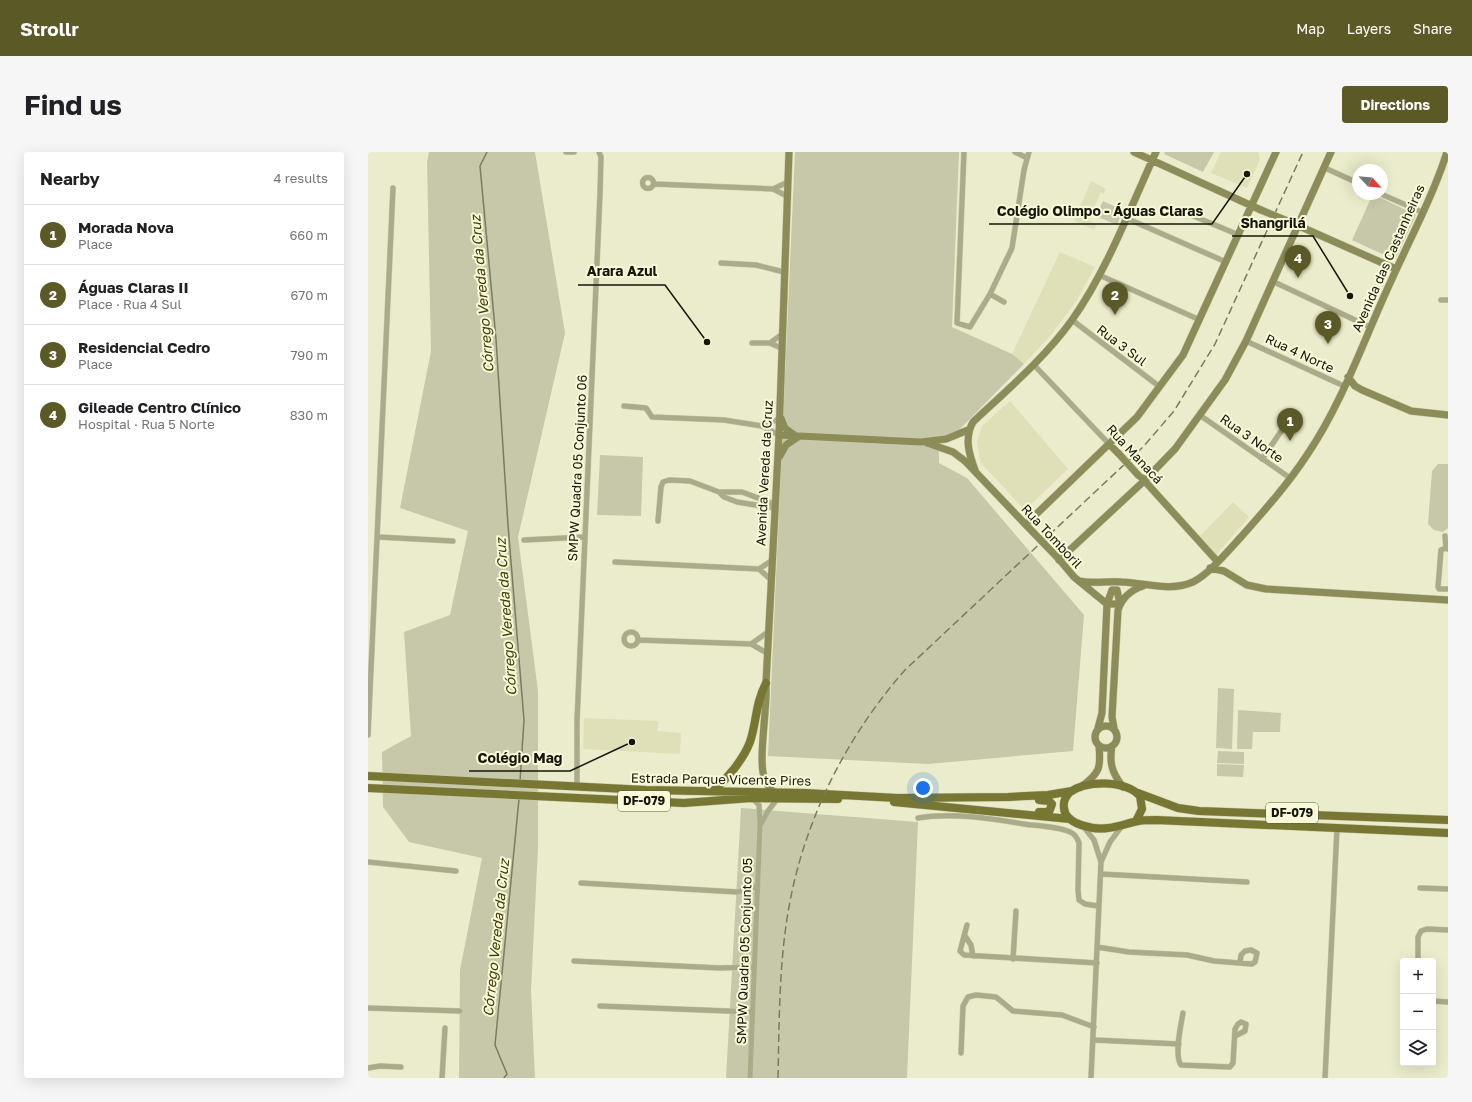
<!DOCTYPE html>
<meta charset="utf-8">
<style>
:root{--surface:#fff;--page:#f6f6f6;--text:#202124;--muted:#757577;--line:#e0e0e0;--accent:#5b5a27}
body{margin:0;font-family:"Golos Text",sans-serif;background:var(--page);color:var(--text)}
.controls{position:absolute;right:12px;bottom:12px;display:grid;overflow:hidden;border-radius:4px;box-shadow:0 4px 16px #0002}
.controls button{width:36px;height:36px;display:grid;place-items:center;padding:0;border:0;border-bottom:1px solid var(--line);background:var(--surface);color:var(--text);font:20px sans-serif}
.compass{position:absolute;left:984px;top:12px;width:36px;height:36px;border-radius:50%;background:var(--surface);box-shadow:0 4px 16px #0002;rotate:116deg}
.you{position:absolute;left:555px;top:636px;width:14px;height:14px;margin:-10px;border:3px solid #fff;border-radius:50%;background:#1a73e8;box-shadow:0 0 0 6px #1a73e833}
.badge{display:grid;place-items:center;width:26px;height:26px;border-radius:50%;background:var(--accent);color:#fff;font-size:13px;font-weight:700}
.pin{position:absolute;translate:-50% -33px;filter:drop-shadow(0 1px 2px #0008)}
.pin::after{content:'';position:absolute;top:21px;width:14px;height:12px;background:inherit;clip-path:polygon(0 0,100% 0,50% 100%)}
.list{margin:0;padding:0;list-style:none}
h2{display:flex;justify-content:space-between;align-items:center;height:52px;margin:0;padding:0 16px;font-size:17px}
h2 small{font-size:13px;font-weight:400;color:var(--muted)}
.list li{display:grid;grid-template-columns:26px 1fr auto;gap:12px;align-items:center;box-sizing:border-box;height:60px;padding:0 16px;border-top:1px solid var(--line)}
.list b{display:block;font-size:15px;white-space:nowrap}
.list p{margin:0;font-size:13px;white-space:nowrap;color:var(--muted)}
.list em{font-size:13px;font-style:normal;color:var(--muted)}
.icon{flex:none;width:22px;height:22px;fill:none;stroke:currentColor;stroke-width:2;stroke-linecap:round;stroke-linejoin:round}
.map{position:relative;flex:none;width:1080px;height:926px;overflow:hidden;border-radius:4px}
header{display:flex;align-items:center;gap:24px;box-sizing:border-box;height:56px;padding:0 20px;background:var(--accent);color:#fff}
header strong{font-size:19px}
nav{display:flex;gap:22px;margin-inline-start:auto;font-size:14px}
.intro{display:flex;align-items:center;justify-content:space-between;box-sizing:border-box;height:96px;padding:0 24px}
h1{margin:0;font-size:28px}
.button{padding:10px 18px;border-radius:4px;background:var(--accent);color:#fff;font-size:14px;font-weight:700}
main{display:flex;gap:24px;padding:0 24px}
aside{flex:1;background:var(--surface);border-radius:4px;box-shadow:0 4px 16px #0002}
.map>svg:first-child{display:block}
</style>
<header>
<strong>Strollr</strong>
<nav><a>Map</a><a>Layers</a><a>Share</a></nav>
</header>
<div class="intro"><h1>Find us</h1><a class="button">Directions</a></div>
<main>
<aside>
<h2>Nearby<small>4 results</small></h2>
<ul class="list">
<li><span class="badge">1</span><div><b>Morada Nova</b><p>Place</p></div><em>660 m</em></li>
<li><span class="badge">2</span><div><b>Águas Claras II</b><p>Place · Rua 4 Sul</p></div><em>670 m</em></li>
<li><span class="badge">3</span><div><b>Residencial Cedro</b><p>Place</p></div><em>790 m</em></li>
<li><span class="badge">4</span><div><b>Gileade Centro Clínico</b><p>Hospital · Rua 5 Norte</p></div><em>830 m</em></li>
</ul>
</aside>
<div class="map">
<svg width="1080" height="926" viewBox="0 0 1080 926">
<rect width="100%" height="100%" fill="#ebeccb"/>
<path fill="#dfe0b8" d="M853 0H890L892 7 879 36 843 21Z
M723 29 738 37 736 42 733 40 721 68 729 72 726 78 706 69Z
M692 100 727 115 707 151 683 183 656 212 644 202Z
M642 249 700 317 657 358 612 310 609 290 614 274Z
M865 350 881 365 848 403 832 384Z
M216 566 290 569V579L313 581 312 602 215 597Z"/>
<path fill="#c7c8a9" d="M61 0H167L197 181 150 385 170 539V696L163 838 167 926H91L92 818 114 706 41 690 15 655 14 600 43 584 36 480 82 463 100 379 32 356 63 199 59 10Z
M427 0H591L584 175 644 202 656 212 589 280 571 286V311L599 326 716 463 705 599 560 612 400 604Z
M797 0H846L835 20 796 2Z
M1005 42 1048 63 1027 108 984 88Z
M735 49 755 58 749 73 728 64Z
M232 303 275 305 273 364 229 363Z
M1070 312H1080V376L1075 380 1066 378 1060 372 1064 319Z
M850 536 866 537 864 597 848 596Z
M870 558 913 561 912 580H885L884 597H869Z
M850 599 876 600V612L849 611Z
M849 612 876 613 875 625 849 624Z
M373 656 550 670 539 926H358Z"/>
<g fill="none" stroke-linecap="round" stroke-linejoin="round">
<path stroke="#7a7b60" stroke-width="1.5" d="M119 0 112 14 128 187 140 373 156 568 152 629
M136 926 139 922 127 893 151 647"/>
<defs>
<path id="street" d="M198 0H206
M596 0 589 171 602 175 622 142
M647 0 659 6
M957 16 990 31
M274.5 31a5.5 5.5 0 1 1 11 0a5.5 5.5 0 1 1-11 0Z
M286 32 405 37 419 44
M405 37 420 30
M1013 42 1054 60
M823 63 871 83
M758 66 858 110
M353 111 388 113 416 120
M731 123 832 168
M904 129 1002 175
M1073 148H1080
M636 150 622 142 644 96 656 18 661 0
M704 168 792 235
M878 189 976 234
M384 191H402L413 196
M402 191 413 183
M666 213 742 293
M256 254 278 256 284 265 356 268 394 274 411 283
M833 264 922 326
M394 274 411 267
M894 307 916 275
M351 340H374L406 352
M290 369 293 335 295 330 301 328 322 329 351 340 356 345 369 350 406 356
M1077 384 1078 396 1080 397
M10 385 85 389
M156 388 217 385
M1078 396 1073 398 1070 435 1071 437H1080
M247 410 391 417 403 409
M391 417 402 427
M256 487a7 7 0 1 1 14 0a7 7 0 1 1-14 0Z
M270 488 383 492 399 501
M383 492 400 480
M0 583 25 36
M209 634V569L232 42 233 5 231 0
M550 666C586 660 626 667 662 673 675 674 690 675 702 680 707 682 709 685 711 691L710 738 711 748 717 752 730 754
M393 672 400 659 410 646
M715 674 726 688 733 710
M0 710 88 719
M733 722 879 730
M213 731 369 740 390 734
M1052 736 1080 737
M599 773 592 799 596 803 729 811
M597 784 603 793 605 804
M729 795 761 800 819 803 846 809 884 812 887 810 889 801 883 798 877 799 873 803 872 811
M645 807 648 759
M206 809 352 816 386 815
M1050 809V785L1053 779 1059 777 1080 778
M1065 849 1080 850
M232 854 385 860
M0 856 92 859
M815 861C813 872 806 904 813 913L862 915 865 911 867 877 870 872 873 870 878 872 877 879 867 884
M726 888 811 892
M593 901 595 854 600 845 608 843 628 845 645 859 694 863 726 875
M0 916 12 914 33 915
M74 926 77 876
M382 926 392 673 391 653 385 647
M723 926 733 710 742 690 754 674
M957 926 969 676"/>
<path id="secondary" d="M766 0 893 58
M922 70 1028 117
M980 225 987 234 994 238 1043 259 1080 263
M413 266 417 276 428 284
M411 283 553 290 578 287 600 278
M559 291 585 300 597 309 659 374
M742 293 751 302
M412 304 418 293 430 285
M607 318C601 302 596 286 605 270 639 238 676 207 704 168 740 117 762 56 788 0
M774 326 849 409
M658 372 769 265 815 203 908 0
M690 406 706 425 739 452H752
M691 408 776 329 807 297 857 228 878 189 963 0
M842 416 856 419 879 433 898 437 1080 448
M711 429C726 432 739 429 754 430 778 431 802 440 825 430 841 422 860 399 873 385 896 359 920 332 939 303 975 250 996 187 1023 129 1042 87 1065 44 1079 0
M727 585a11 11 0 1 1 22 0a11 11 0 1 1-22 0Z
M730 576 734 561 739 452 744 438H749L752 452
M746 576 744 565 750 458C754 446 763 438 775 434
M744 594C741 611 744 621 755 635
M714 634C732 621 733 615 731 594
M406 641C403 637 399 633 397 628 389 610 400 555 398 531L411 283 421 0"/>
<path id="primary" d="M0 624 278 638 437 641 529 646 640 645 680 643 704 639
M0 636 316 651 383 646 470 647
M345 639C359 627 375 608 382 590 389 569 387 552 398 531
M770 641 810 656 831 659 1080 668
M671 648 681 649 684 652 681 660H671
M526 650 702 667
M768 669 774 657 772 644C757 628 719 628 702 640 698 644 695 650 696 656 697 673 727 678 740 676 750 675 760 671 770 669 776 668 782 668 788 668L1080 681"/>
</defs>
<use href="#street" stroke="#c9caac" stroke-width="6"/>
<use href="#secondary" stroke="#c9caac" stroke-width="8"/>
<use href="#primary" stroke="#c9caac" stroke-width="9"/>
<use href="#street" stroke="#aaab89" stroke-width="5"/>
<use href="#secondary" stroke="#8c8c59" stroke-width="7"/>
<use href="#primary" stroke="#777633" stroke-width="8"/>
<path stroke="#7a7a65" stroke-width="1.5" stroke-dasharray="8 4" stroke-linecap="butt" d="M410 926C411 878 411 829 417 781 429 683 472 592 537 518L775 295 806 259 847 192 935 0"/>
<defs>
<path id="secondary-bridge" d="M893 58 922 70
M751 302 771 324
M659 374 690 406"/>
</defs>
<use href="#secondary-bridge" stroke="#c9caac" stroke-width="8" stroke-linecap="butt"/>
<use href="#secondary-bridge" stroke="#8c8c59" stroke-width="7"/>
</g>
<g text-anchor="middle" stroke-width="4" stroke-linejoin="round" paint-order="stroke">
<g fill="#f8f9d8" stroke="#5a5a48" stroke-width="1">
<rect x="250" y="639" width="52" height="20" rx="3"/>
<rect x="898" y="651" width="52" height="20" rx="3"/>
</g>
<g font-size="12" font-weight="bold" fill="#16160b">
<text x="276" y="653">DF-079</text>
<text x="924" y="665">DF-079</text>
</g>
<g font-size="13" fill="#16160b" stroke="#f8f9d8">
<text transform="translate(1020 106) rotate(-66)" y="5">Avenida das Castanheiras</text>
<text transform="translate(754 193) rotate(37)" y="5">Rua 3 Sul</text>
<text transform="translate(932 201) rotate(25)" y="5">Rua 4 Norte</text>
<text transform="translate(884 286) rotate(35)" y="5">Rua 3 Norte</text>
<text transform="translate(767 302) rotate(47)" y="5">Rua Manacá</text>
<text transform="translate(209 316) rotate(-87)" y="5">SMPW Quadra 05 Conjunto 06</text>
<text transform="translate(396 321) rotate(-87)" y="5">Avenida Vereda da Cruz</text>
<text transform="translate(684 384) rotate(47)" y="5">Rua Tomboril</text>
<text transform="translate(353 627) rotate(1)" y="5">Estrada Parque Vicente Pires</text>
<text transform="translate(376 799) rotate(-88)" y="5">SMPW Quadra 05 Conjunto 05</text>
</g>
<g font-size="14" font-style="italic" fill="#3e3d00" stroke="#f8f9d8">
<text transform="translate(114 142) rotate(-95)" y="5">Córrego Vereda da Cruz</text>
<text transform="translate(138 465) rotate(-94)" y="5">Córrego Vereda da Cruz</text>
<text transform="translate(128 786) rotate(-84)" y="5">Córrego Vereda da Cruz</text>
</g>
</g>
<path fill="none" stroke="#16160b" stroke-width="1.5" d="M879 22L844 72H621M982 144L945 84H864M339 190L297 133H210M264 590L202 619H101"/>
<g fill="#16160b" stroke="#f8f9d8" stroke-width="1.5">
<circle cx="879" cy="22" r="4"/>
<circle cx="982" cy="144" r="4"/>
<circle cx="339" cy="190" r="4"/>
<circle cx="264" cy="590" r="4"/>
</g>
<g font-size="14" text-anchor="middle" font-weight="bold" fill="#16160b" stroke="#f8f9d8" stroke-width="4" stroke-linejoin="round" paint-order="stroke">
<text x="732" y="64">Colégio Olimpo - Águas Claras</text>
<text x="905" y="76">Shangrilá</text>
<text x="254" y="124">Arara Azul</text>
<text x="152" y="611">Colégio Mag</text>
</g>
</svg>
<div class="controls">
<button>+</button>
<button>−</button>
<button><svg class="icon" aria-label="layers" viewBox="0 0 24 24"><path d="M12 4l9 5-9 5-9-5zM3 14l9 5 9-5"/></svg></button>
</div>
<svg class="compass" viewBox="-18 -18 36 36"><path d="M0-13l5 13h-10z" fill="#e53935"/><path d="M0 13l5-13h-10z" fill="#757577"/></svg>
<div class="you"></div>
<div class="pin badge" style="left:922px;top:289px">1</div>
<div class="pin badge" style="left:747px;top:163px">2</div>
<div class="pin badge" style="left:960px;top:192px">3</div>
<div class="pin badge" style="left:930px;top:126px">4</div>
</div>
</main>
